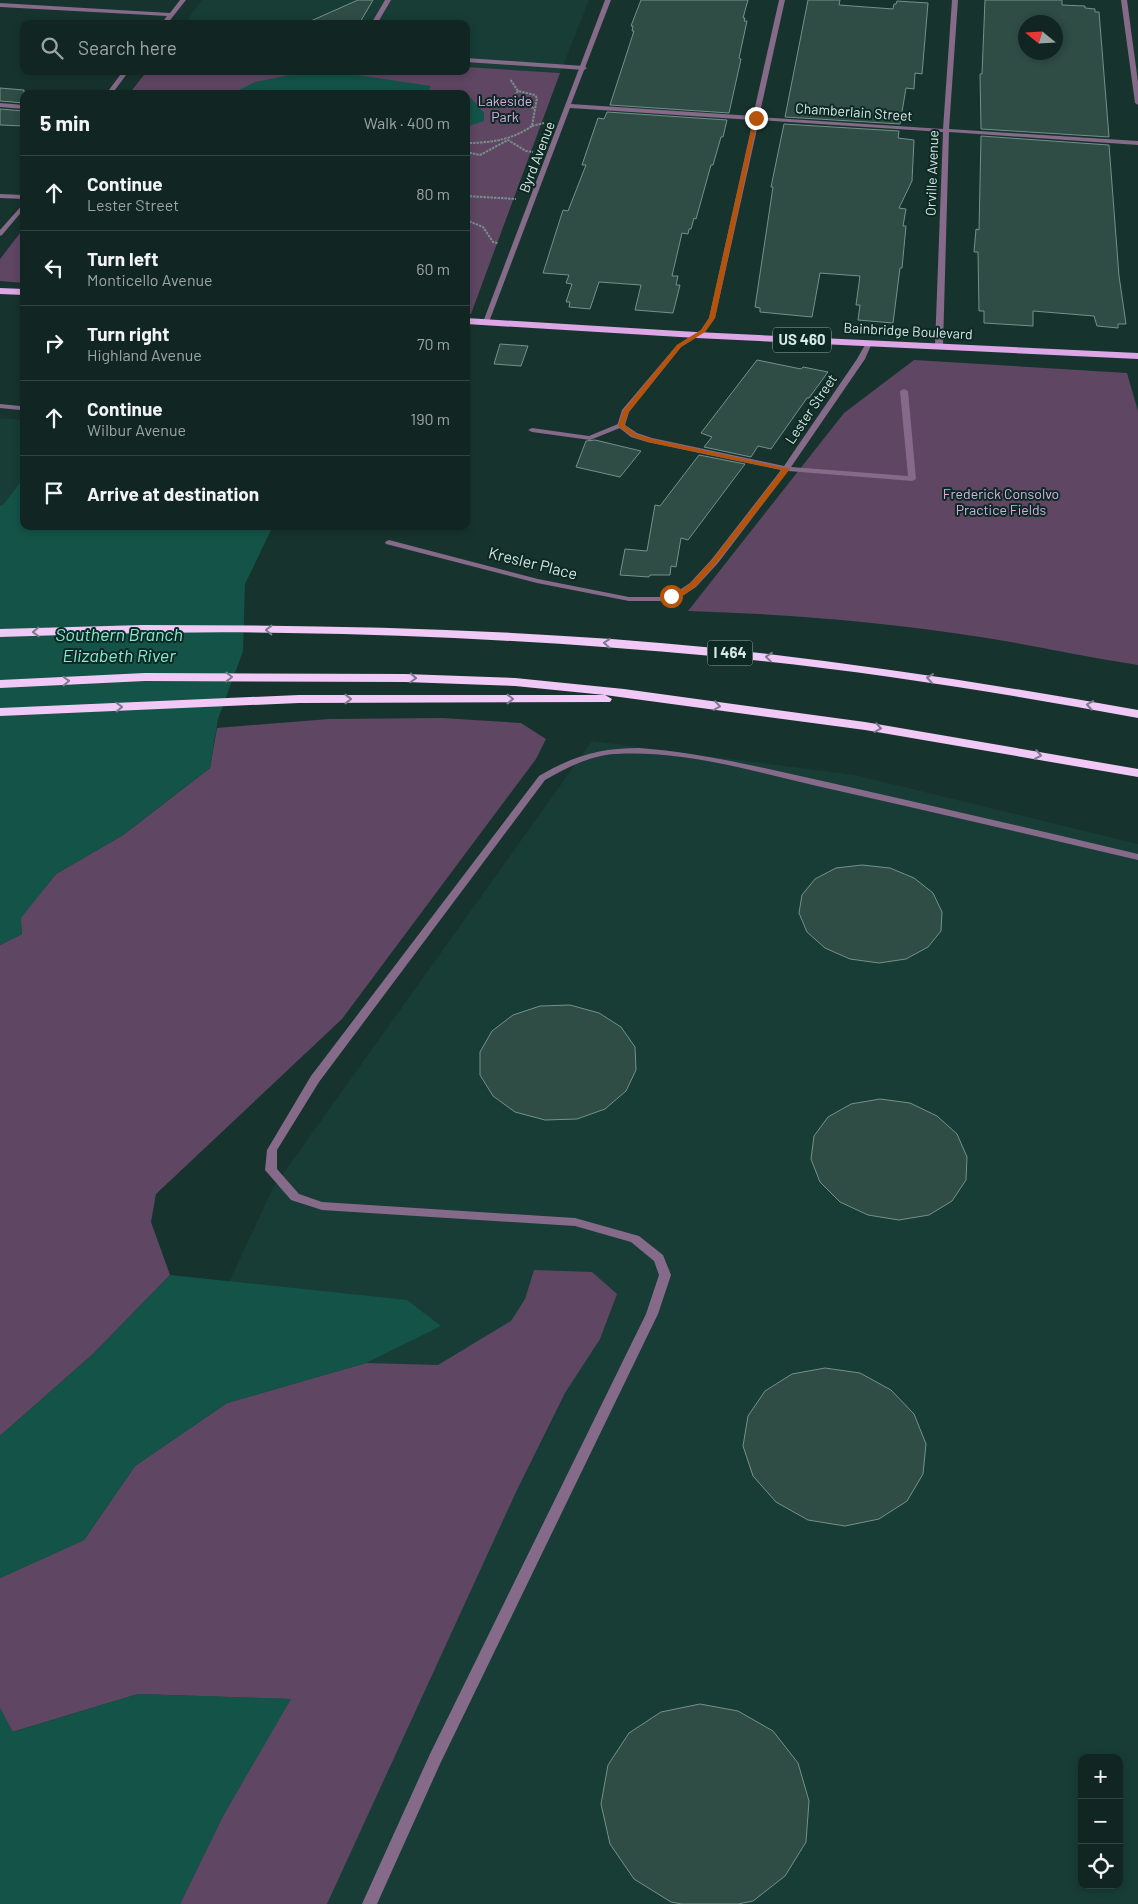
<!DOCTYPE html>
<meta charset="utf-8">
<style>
:root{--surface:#112622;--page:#1e322f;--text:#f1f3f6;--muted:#9ca5a5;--line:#304340}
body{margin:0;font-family:Barlow,sans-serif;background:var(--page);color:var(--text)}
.controls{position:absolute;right:15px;bottom:15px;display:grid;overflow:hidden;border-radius:10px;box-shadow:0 2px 8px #0003}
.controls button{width:45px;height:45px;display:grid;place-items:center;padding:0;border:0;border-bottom:1px solid var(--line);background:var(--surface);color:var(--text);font:25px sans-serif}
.compass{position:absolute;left:1018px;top:15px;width:45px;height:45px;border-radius:50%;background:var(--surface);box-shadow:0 2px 8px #0003;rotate:288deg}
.stop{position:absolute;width:15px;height:15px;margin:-11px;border:4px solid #b45309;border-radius:50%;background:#fff}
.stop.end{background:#b45309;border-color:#fff;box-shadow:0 1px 5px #0008}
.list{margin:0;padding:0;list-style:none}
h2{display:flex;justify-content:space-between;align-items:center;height:65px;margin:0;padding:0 20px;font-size:21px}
h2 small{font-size:16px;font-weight:400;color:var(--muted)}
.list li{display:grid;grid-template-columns:32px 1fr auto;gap:15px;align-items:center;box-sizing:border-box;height:75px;padding:0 20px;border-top:1px solid var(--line)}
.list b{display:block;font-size:19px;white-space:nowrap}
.list p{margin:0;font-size:16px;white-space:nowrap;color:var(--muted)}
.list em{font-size:16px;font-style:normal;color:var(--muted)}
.icon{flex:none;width:28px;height:28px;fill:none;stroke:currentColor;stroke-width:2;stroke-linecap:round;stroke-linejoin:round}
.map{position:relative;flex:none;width:1138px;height:1904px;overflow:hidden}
.search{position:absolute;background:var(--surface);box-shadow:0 2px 8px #0003;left:20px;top:20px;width:450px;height:55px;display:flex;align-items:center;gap:12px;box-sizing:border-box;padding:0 18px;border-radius:10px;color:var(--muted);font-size:19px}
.panel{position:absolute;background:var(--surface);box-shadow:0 2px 8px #0003;left:20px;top:90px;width:450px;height:440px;border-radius:10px}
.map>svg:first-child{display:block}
</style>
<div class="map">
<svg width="1138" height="1904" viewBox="0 0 1138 1904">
<rect width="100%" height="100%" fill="#17332d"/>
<path fill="#173d36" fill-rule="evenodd" d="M202 0H589L560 73 466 67V24H184Z
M0 418 24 420V479L0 514Z
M592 741 855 775 1138 844V1904H0V1522L215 1312 273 1188ZM1082 1758H1119V1885H1082Z"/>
<path fill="#5f4663" d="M466 67 560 73 471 314 466 313V94H129L147 71H466Z
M24 228V283L0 281V259Z
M914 360 1127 373 1138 411V665C1085 657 1033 645 980 637 884 622 786 614 688 611L844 413Z
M442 718 521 723 546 739 536 759 342 1019 156 1194 151 1222 170 1275 93 1354 0 1436V945L22 934 20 918 56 874 123 835 210 768 217 728 329 719Z
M534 1270 592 1272 617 1294 600 1339 565 1393 516 1492 327 1904H180L223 1816 290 1699 138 1694 12 1732 0 1708V1578L84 1540 135 1466 227 1403 366 1363 438 1365 511 1321 525 1299Z"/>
<path fill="#145348" d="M310 71H330L431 86 427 94H231L255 82Z
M466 96H469L484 113V121L466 127Z
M24 474V526H273L245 584 243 651 218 719 210 768 123 835 56 874 21 918 22 934 0 945V506L4 504 19 484Z
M170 1275 407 1300 441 1326 366 1363 227 1403 135 1466 84 1540 0 1578V1436L93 1354Z
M138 1694 291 1699 223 1816 180 1904H0V1708L13 1732Z"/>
<path fill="#2f4c45" stroke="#73928a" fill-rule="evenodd" d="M358 0H373L359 24H304Z
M641 0H748L743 18H745L744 21H747L739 58 741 59 729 113 610 105 634 31H632L633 26H631Z
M808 0H840L839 5 893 9 894 4H896L897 1 928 3 922 74 915 73 914 89 906 88 900 124 785 117Z
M985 0H1062V5L1085 6V8L1095 9V12H1099L1109 137 981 129 980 74H982ZM1026 22H1056V52H1026Z
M0 88 24 90V103L0 101Z
M0 109 24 111V126L0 125Z
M607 112 727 120 723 137H721L713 165H711L696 219 694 218 691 229H689L688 234 682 233 672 276H678L676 285H680L673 313 635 310 641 285 599 282 590 309 569 307 570 302H566L572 284 566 283 569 275 543 273 563 210 568 211 586 165H582L598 118 604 119Z
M784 124 899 131 898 138 914 140 912 181 899 208 906 209 903 226H906L902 268H900L893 323 858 320 860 305H856L860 276 820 273 812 317 760 312V308L755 307 773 187H771Z
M981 136 1109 145 1119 276 1126 324H1118V328L1097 326 1094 316 1033 311V326L984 323V311H979L978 252H974L976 229 979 230Z
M500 344 528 346 521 366 494 364Z
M757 360 801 369 803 367 828 372 809 398H807L771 449 758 446 751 457 704 447 712 437 701 433Z
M595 440 641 451 620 477 576 467 586 441Z
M699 455 745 464 688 540 681 538 676 567 671 566 670 575H650L649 577 620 575 625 549 647 551 655 505 660 506Z
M862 865 890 868 914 878 933 893 942 912 941 931 928 947 906 959 879 963 850 959 825 948 807 932 799 913 802 895 815 879 836 868Z
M570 1005 599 1013 621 1027 635 1047 636 1070 626 1091 605 1109 577 1119 545 1120 515 1112 493 1096 480 1075V1052L492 1031 513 1015 540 1006Z
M880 1099 910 1103 937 1116 957 1134 967 1157 966 1180 952 1201 929 1215 899 1220 868 1215 840 1202 820 1182 811 1159 814 1136 828 1117 851 1104Z
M825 1368 860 1373 891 1390 914 1414 926 1444 923 1474 907 1501 879 1519 845 1526 808 1520 776 1502 753 1476 743 1446 748 1416 765 1391 792 1374Z
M700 1704 738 1711 773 1731 798 1763 809 1801 806 1842 785 1876 753 1901 738 1904H682L671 1902 634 1879 610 1844 601 1804 608 1765 629 1733 661 1712Z"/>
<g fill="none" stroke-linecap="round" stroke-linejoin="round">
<path stroke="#788e89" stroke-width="2" stroke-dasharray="2.5 1" stroke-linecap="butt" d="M518 91 514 96 515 99 535 109
M532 126 544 123
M466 143C490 143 512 140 532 126L537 98 535 95 518 91 510 79
M466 152 480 155 508 140 526 151 533 152
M466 196 516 199
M466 220 483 227 493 242 498 243"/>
<path fill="#856a89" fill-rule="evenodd" d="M385 0H391L377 24H371Z
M466 58 584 66 587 68 584 70 466 62Z
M618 424H624L625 426 590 440 532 432 528 430 532 428 589 436Z
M639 748C706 753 771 770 836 784 937 807 1037 830 1138 854V860C1031 835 924 810 817 786 752 771 683 750 616 754 591 755 566 768 545 780L319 1082 277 1150V1169L299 1194 322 1202 575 1218 639 1236 663 1255 671 1275 658 1314 440 1764 377 1904H362L430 1754 646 1314 659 1275 654 1261 631 1242 575 1226 322 1210 291 1200 265 1170 267 1150 311 1076 539 776C573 756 600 748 639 748Z"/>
<path fill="#856a89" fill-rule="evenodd" d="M180 0H186L167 24H161L167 16 0 7V3L170 13Z
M605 0H611L571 104 753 116 779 0H785L759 117 943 129 952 0H958L949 129 1138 141V145L949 132 943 346 939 348 935 346 943 132 759 120 715 318 705 332 681 347 629 412 625 425 637 433 652 438 784 466 857 359 866 343 869 341 872 343 865 359 791 467 908 476 900 391 904 389 908 391 916 479 912 481 788 471 718 563 696 587 684 595 661 601H629L537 583 386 544 385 542 389 540 538 579 629 597H661L678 591 690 583 712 559 781 470 647 442 631 437 617 426 622 410 677 345 701 330 709 318 753 120 570 108 489 322 486 324 483 322Z
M1121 0H1127L1138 82V105L1135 103Z
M123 71H129L112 94H106Z
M0 103 24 105V109L0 107Z
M0 194 24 195V199L0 198Z
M24 203V209L2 235 0 236V230Z
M0 404 20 406 24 408 20 410 0 408Z"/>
<path fill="#dda6e6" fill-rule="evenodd" d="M0 288 24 289V295L0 294Z
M466 318 696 332 1138 353V359L696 338 466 324Z"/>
<path fill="#f1c9f7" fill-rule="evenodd" d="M143 625C334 625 525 629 715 648 857 663 998 685 1138 710V718C997 692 855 669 712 656 571 643 429 635 287 633 191 631 96 634 0 637V629Z
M145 673 405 674 515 678 624 689 865 722 1138 769V777L865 730 605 695 612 699 610 702 299 703 0 716V708L299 695H605L515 686 405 682 145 681 0 688V680Z"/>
</g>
<defs><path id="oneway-chevron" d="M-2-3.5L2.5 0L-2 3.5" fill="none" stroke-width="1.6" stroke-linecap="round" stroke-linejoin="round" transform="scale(1.25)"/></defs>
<g stroke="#7e798d">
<use href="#oneway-chevron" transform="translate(269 630) rotate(-179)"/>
<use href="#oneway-chevron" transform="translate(36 632) rotate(178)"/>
<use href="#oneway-chevron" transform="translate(607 643) rotate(-176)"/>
<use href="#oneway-chevron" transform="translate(769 657) rotate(-174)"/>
<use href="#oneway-chevron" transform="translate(229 677)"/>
<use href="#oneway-chevron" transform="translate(413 678) rotate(2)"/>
<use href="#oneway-chevron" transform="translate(930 678) rotate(-172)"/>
<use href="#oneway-chevron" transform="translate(66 681) rotate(-3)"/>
<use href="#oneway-chevron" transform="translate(348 699)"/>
<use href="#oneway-chevron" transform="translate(510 699)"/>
<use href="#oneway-chevron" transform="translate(1090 705) rotate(-170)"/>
<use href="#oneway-chevron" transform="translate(717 706) rotate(8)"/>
<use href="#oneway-chevron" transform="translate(119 707) rotate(-2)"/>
<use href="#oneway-chevron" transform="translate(878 728) rotate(9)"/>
<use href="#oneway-chevron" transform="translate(1038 755) rotate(10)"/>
</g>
<path fill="#b45309" d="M754 117 758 118 715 318 705 332 681 347 628 413 624 425 636 434 652 439 790 469 717 562 696 586 684 595 669 598V595L679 592 691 583 713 559 782 470 648 442 632 436 618 426 623 411 677 345 701 330 709 318Z"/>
<g text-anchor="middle" stroke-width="4" stroke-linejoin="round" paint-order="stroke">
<g font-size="14" fill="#ddace5" stroke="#0c2923">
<text x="505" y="106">Lakeside<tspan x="505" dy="16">Park</tspan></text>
<text x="1001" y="499">Frederick Consolvo<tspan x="1001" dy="16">Practice Fields</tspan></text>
</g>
<g font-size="14" fill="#d7e7e3" stroke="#0c2923">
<text transform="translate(854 112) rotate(4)" y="5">Chamberlain Street</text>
<text transform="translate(537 157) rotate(-69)" y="5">Byrd Avenue</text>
<text transform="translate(932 173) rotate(-88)" y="5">Orville Avenue</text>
<text transform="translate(908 331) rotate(3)" y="5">Bainbridge Boulevard</text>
<text transform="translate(811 409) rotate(-56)" y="5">Lester Street</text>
</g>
<g fill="#0c2923" stroke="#9aaea9" stroke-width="1">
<rect x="773" y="327.5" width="58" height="25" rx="4"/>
<rect x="707.5" y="640.5" width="45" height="25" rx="4"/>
</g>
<g font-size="15" font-weight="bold" fill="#d7e7e3">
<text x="802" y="345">US 460</text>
<text x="730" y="658">I 464</text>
</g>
<g font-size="16" fill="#d7e7e3" stroke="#0c2923">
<text transform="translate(533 563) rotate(14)" y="6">Kresler Place</text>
</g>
<g font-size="18" font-style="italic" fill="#89e7d2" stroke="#0c2923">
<text x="119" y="641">Southern Branch<tspan x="119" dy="21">Elizabeth River</tspan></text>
</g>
</g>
</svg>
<div class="controls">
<button>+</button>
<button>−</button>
<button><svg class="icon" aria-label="locate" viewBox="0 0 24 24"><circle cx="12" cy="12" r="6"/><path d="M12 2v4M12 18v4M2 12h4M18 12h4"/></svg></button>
</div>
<svg class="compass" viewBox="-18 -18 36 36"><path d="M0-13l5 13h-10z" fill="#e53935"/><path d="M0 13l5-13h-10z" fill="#9ca5a5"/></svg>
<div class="stop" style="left:671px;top:596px"></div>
<div class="stop end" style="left:756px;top:118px"></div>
<div class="search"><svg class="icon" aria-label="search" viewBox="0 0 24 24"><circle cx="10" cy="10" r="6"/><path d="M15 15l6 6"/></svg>Search here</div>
<section class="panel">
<h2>5 min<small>Walk · 400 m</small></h2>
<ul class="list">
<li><svg class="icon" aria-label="ahead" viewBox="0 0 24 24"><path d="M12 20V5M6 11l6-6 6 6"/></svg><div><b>Continue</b><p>Lester Street</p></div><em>80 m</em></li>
<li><svg class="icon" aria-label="left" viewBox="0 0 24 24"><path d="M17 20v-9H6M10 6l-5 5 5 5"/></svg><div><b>Turn left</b><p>Monticello Avenue</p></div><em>60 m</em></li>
<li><svg class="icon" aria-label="right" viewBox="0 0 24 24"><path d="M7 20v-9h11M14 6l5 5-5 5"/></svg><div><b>Turn right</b><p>Highland Avenue</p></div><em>70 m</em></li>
<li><svg class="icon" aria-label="ahead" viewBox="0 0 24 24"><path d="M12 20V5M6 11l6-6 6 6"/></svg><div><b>Continue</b><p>Wilbur Avenue</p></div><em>190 m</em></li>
<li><svg class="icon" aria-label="arrive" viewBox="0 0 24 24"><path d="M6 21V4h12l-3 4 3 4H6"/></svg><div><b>Arrive at destination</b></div></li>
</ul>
</section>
</div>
